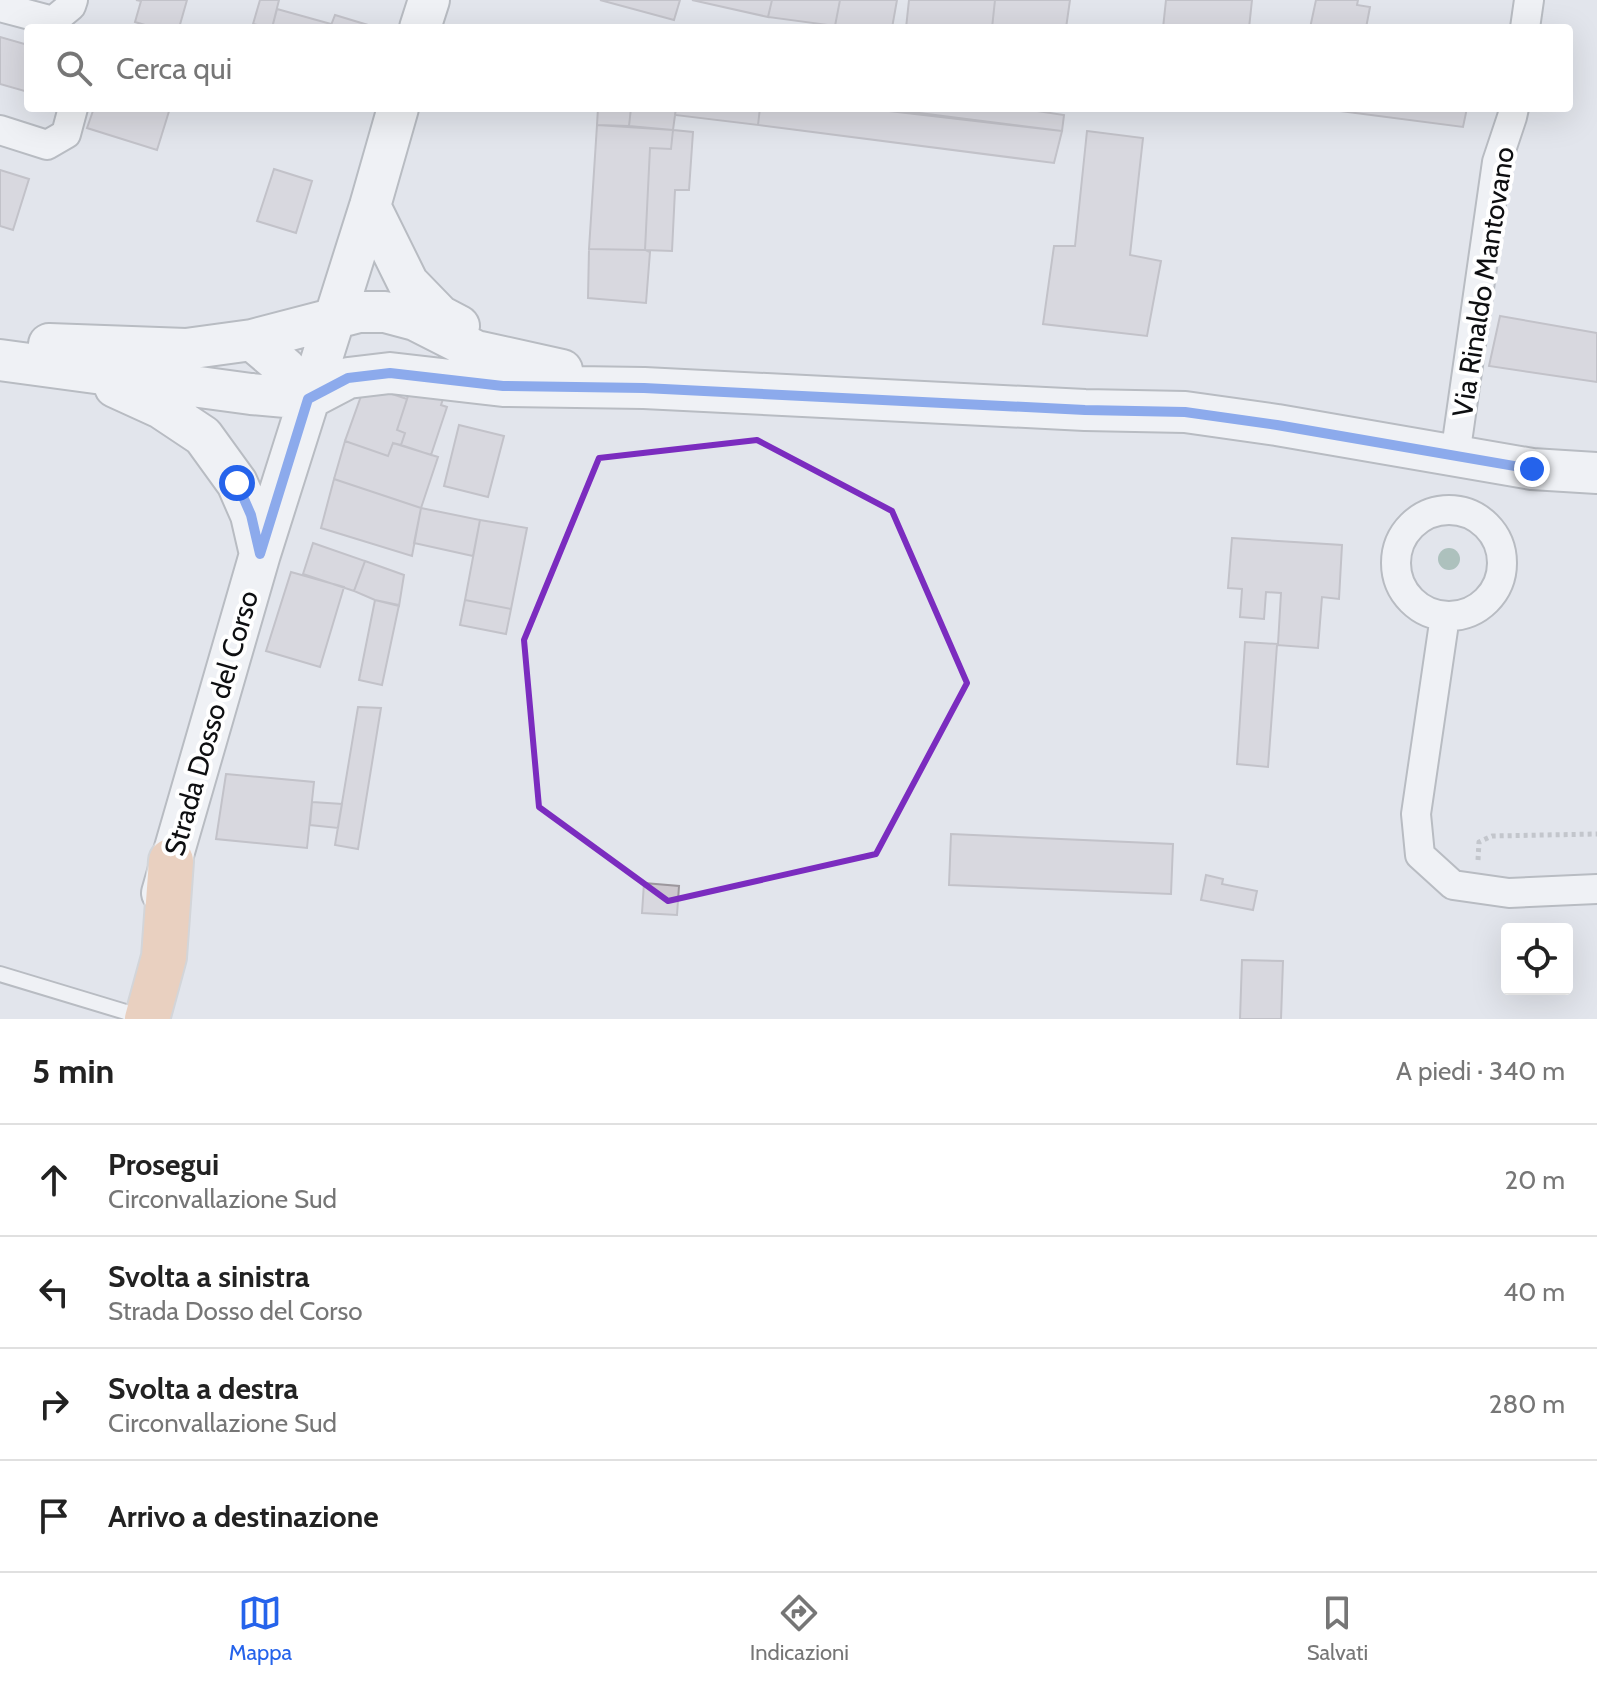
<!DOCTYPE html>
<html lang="it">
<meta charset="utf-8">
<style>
:root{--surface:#fff;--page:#f2f2f2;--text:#222;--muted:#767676;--line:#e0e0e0;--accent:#2563eb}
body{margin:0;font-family:Cabin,sans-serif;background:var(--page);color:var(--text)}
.controls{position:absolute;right:24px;bottom:24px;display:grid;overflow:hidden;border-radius:8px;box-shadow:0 8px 32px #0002}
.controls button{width:72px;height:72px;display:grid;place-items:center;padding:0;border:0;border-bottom:2px solid var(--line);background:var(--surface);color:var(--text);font:40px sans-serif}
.stop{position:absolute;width:24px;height:24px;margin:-18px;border:6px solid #2563eb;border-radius:50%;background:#fff}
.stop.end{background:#2563eb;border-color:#fff;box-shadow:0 2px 8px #0008}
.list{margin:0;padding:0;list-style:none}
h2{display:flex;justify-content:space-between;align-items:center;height:104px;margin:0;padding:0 32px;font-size:34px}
h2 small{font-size:26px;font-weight:400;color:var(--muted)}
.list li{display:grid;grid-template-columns:52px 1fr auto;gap:24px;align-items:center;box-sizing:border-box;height:112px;padding:0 32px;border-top:2px solid var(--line)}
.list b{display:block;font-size:30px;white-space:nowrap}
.list p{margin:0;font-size:26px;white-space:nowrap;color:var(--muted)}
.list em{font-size:26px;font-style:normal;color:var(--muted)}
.icon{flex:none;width:44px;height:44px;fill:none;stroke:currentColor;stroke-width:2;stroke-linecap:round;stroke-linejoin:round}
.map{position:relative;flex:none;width:1597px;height:1019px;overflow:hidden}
.search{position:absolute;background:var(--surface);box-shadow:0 8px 32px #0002;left:24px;right:24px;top:24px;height:88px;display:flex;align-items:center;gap:20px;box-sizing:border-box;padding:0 28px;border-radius:8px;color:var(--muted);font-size:30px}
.sheet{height:552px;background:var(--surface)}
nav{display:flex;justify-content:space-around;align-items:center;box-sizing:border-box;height:112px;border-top:2px solid var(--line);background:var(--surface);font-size:22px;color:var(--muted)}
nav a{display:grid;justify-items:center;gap:4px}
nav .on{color:var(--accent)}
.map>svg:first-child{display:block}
</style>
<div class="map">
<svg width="1597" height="1019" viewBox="0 0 1597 1019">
<rect width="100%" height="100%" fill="#e2e5ec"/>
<path fill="#cdc8cf" stroke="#9c979d" stroke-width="2" d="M136 0H187L179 28H155L135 22 141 1Z
M260 0H279L272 28 253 24Z
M600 0H680L674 20Z
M692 0H772L768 17Z
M772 0H840L835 26 768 17Z
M840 0H897L892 28H847L835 26Z
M909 0H995L992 28H906Z
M995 0H1070L1066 28H992Z
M1166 0H1252L1249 28H1163Z
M1316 0H1358L1357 5 1370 7 1366 28H1310Z
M277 9 331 24 330 28H272Z
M335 15 368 25 367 28H330Z
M0 37 28 45V92L0 84Z
M94 108H170L157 150 87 128Z
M598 108H631L629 126 597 125Z
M631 108H676L673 130 629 126Z
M676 108H760L758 125 675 115Z
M760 108H863L1062 131 1054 163 758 125Z
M880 108H1017L1064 115 1062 131Z
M1317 108H1467L1463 127Z
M597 125 673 130 671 149 650 148 645 250 589 249Z
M673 130 693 132 689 190H675L672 251 645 250 650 148 671 149Z
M1087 131 1143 138 1130 255 1161 261 1147 336 1043 324 1054 246H1075Z
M274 169 312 181 296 233 257 221Z
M0 170 29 179 13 230 0 226Z
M589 249 645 250 650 252 646 303 588 298Z
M1500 316 1597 333V382L1489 366Z
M365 385 407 399 397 430 405 433 401 445 393 443 388 456 345 441Z
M410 390 443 399 441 405 447 407 431 455 401 445 405 433 397 430Z
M459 425 504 436 488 497 444 486Z
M345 441 388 456 393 443 438 457 421 508 334 479Z
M334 479 421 508 412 556 321 528Z
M421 508 480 520 473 556 414 543Z
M480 520 527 528 511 609 465 600Z
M1232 538 1342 545 1339 599 1322 597 1318 648 1277 645 1268 767 1237 764 1245 642 1278 644 1281 593 1266 592 1264 619 1240 617 1242 589 1228 588Z
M313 543 365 561 354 591 303 574Z
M365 561 404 575 399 606 375 600 354 591Z
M291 572 344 587 320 667 266 651Z
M375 600 399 605 382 685 359 680Z
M465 600 511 609 506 634 460 625Z
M358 707 381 708 358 849 335 845Z
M226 774 314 782 307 848 216 839Z
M312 802 342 804 338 828 310 825Z
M951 834 1173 844 1171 894 949 885Z
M1206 875 1223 879 1222 884 1257 891 1253 910 1201 900Z
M644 883 679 886 677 915 642 913Z
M1242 960 1283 961 1281 1019H1240Z"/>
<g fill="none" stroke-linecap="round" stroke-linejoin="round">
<defs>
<path id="lane" d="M0 974 129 1013"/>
<path id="street" d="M0 7 53 21 71 6 73 0
M1525 28 1529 0
M0 130 47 145 66 134 73 108
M1455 456 1497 162 1512 117 1514 108
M1396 563a53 53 0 1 1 106 0a53 53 0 1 1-106 0Z
M1445 616 1416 814 1420 855 1453 885 1509 893 1597 889"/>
<path id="secondary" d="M420 28 429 0
M370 206 408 283 440 316 459 326
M252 340 285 368 308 399
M49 344 186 349 252 340 359 312H385L415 320 476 351 562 370
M0 360 251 394 308 399 348 378 390 373 503 386 644 388 1085 410 1185 412 1277 425 1532 469 1597 473
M115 387 161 408 203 436 237 483 251 515 260 554
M162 893 260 554 370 206 398 108"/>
<path id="highway" d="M147 1019 164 957 171 861"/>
</defs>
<use href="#lane" stroke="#86898f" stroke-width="18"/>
<use href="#street" stroke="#86898f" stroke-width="32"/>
<use href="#secondary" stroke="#86898f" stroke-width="44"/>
<use href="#highway" stroke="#c0c1c1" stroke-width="48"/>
<path stroke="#9d9fa4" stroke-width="5" stroke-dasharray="4 4" stroke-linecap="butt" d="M1478 860 1479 842 1492 836 1597 834"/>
<use href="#lane" stroke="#fff" stroke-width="14"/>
<use href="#street" stroke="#fff" stroke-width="28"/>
<use href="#secondary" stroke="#fff" stroke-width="40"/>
<use href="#highway" stroke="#f2b68a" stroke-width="44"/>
</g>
<circle fill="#6d9484" cx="1449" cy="559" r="11"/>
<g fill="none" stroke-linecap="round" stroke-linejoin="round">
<path stroke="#2563eb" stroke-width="10" d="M237 483 251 515 260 554 308 399 348 378 390 373 503 386 644 388 1085 410 1185 412 1277 425 1532 469"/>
</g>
<path d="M0 0H1597V1019H0ZM757 440 892 511 967 683 876 854 668 901 539 807 524 640 599 458Z" fill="#e2e5ec" fill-opacity=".55" fill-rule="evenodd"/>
<path fill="none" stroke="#7b2cbf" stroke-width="6" stroke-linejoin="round" d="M757 440 892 511 967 683 876 854 668 901 539 807 524 640 599 458Z"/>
<g text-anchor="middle" stroke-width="8" stroke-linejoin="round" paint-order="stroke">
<g font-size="28" fill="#0e0f11" stroke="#fff">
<text transform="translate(1483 282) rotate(-81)" y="10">Via Rinaldo Mantovano</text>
<text transform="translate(211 723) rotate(-74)" y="10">Strada Dosso del Corso</text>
</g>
</g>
</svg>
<div class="controls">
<button><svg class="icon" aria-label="locate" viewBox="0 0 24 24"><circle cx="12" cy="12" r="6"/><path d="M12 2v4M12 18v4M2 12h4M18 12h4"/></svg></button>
</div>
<div class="stop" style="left:237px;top:483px"></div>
<div class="stop end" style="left:1532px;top:469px"></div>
<div class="search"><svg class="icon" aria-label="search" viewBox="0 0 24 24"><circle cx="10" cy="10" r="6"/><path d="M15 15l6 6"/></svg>Cerca qui</div>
</div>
<section class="sheet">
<h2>5 min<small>A piedi · 340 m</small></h2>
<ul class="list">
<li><svg class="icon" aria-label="ahead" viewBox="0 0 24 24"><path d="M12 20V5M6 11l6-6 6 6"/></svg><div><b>Prosegui</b><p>Circonvallazione Sud</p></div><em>20 m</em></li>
<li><svg class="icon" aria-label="left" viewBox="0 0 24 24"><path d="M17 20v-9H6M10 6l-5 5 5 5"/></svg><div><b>Svolta a sinistra</b><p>Strada Dosso del Corso</p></div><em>40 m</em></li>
<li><svg class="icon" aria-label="right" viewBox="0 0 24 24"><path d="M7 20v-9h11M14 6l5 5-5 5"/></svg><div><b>Svolta a destra</b><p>Circonvallazione Sud</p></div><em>280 m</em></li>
<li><svg class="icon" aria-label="arrive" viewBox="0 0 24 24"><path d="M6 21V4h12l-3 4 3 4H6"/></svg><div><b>Arrivo a destinazione</b></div></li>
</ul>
</section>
<nav>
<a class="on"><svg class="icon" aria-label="map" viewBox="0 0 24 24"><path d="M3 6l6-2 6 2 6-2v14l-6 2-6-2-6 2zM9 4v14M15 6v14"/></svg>Mappa</a>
<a><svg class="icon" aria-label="directions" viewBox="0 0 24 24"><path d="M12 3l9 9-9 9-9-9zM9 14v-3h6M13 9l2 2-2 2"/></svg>Indicazioni</a>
<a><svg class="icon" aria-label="saved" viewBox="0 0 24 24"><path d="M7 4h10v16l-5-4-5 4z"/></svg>Salvati</a>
</nav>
